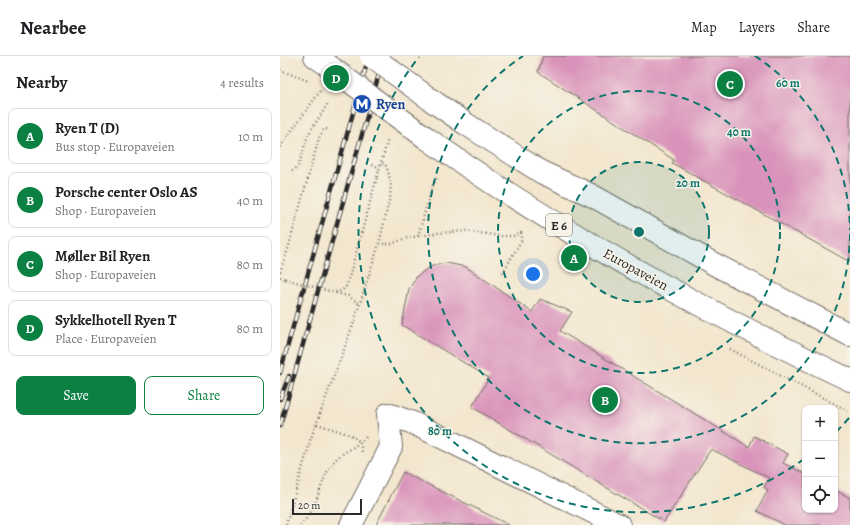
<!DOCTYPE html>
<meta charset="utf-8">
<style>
:root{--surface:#fff;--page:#f6f6f6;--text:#202124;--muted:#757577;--line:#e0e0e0;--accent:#0b8043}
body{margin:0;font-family:Alegreya,serif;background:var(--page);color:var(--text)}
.controls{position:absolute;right:12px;bottom:12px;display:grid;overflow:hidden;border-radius:8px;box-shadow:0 1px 3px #0004}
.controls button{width:36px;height:36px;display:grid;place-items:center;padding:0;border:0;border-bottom:1px solid var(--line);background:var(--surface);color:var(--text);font:20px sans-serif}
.scale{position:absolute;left:12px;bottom:10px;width:70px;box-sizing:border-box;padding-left:4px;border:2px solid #2b2b2b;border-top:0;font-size:11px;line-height:14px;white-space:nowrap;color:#2b2b2b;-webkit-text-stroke:3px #f7f3e8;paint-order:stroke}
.you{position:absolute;left:253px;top:218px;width:14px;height:14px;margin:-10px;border:3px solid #fff;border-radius:50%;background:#1a73e8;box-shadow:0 0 0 6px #1a73e833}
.badge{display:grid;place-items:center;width:26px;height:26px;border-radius:50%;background:var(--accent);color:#fff;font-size:13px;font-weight:700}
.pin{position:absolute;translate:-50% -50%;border:2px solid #fff;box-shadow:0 1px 4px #0006}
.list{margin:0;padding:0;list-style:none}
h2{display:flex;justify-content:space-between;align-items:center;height:52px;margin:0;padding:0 16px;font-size:17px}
h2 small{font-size:13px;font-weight:400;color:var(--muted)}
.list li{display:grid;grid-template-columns:26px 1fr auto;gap:12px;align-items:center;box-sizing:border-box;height:56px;margin:0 8px 8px;padding:0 8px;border:1px solid var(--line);border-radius:8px}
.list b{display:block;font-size:15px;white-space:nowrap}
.list p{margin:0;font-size:13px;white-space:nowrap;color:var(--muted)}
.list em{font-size:13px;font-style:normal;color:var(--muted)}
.actions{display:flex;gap:8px;padding:12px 16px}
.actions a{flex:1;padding:9px 0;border:1px solid var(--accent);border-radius:8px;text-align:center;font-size:14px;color:var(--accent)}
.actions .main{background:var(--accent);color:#fff}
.icon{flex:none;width:22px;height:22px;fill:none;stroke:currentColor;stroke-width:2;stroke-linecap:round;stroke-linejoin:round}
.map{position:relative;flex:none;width:570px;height:469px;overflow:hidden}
header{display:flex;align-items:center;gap:24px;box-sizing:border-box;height:56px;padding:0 20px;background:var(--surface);border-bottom:1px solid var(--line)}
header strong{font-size:19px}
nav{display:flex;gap:22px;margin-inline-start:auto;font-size:14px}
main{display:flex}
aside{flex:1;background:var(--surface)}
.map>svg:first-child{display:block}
</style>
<header>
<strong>Nearbee</strong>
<nav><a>Map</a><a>Layers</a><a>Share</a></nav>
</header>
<main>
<aside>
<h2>Nearby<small>4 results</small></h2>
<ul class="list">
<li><span class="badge">A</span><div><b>Ryen T (D)</b><p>Bus stop · Europaveien</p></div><em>10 m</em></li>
<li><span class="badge">B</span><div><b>Porsche center Oslo AS</b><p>Shop · Europaveien</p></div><em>40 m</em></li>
<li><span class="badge">C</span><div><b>Møller Bil Ryen</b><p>Shop · Europaveien</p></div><em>80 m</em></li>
<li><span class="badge">D</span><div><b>Sykkelhotell Ryen T</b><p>Place · Europaveien</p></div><em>80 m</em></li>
</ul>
<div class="actions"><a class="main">Save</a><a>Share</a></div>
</aside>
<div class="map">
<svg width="570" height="469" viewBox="0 0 570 469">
<rect width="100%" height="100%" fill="#f7f3e8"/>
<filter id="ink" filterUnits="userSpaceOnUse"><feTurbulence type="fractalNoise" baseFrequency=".025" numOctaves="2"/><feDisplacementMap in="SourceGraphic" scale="8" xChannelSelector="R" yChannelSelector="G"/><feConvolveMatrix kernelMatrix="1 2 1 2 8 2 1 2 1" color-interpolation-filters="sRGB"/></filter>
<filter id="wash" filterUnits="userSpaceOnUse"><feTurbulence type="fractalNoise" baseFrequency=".012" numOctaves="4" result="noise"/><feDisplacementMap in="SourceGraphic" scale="16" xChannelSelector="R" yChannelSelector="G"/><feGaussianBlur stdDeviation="0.9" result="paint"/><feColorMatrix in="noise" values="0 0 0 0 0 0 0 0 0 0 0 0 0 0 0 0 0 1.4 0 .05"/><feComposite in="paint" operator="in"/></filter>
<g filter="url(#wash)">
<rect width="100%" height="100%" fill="#f3e6ce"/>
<g id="blocks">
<path fill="#d993ba" d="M263 0H570V206L392 107 394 104 258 16Z
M167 207 186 211 252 256 260 243 292 256 280 275 469 391 474 380 508 398 503 407 525 418V454H555V434L570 442V469H505L477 455 488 434 484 431 489 422 431 393 384 466 192 351 209 322 122 269 129 233 137 220 150 211 158 208Z
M123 416 229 469H96Z"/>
</g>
</g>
<g filter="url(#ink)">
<use href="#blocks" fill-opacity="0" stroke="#716c64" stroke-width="1"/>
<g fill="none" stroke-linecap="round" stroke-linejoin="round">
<defs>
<path id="minor" d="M71 469 111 391 108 358 133 367 339 469"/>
<path id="highway" d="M35 0 53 13
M154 46 186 68 261 116 313 140 434 208 570 279
M145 81C278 176 423 254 570 324"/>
</defs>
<use href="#minor" stroke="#716c64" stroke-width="24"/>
<use href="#highway" stroke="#716c64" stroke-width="24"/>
<path stroke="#716c64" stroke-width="2.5" stroke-dasharray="1 3" stroke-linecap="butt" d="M0 14 28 25
M0 91 41 34
M92 109 99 111
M12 115 18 111 28 79 49 46
M97 121 108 83
M138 180 152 131 158 120
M99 188H111L127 182 158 177 186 175 221 180H233L241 177V185L222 218
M0 216 8 193 39 82 44 73H49
M0 221 5 223
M56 237 68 240 80 248
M450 293 570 356
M37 368 71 379 80 386 82 396
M6 469 31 382 72 272 99 188 110 141 111 128 108 115 105 108 101 107
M20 469C39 453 38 428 52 408 60 396 76 392 86 381"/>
<use href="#minor" stroke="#fff" stroke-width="22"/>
<use href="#highway" stroke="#fff" stroke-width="22"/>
<defs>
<path id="rail" d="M0 317 89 0
M0 343 9 320
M0 370 104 0"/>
</defs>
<use href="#rail" stroke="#2b2b2b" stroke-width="4.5"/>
<use href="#rail" stroke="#f7f3e8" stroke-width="3" stroke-dasharray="9" stroke-linecap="butt"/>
<defs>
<path id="highway-bridge" d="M91 0 154 46
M53 13 145 81"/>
</defs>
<use href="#highway-bridge" stroke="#716c64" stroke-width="24" stroke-linecap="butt"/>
<path stroke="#716c64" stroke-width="2.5" stroke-dasharray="1 3" stroke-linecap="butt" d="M5 223 52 236C59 236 63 235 67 229L97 121"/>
<use href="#highway-bridge" stroke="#fff" stroke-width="22"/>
</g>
</g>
<circle cx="359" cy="176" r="70" fill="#0f766e" fill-opacity=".12"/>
<g fill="none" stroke="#0f766e" stroke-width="2" stroke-dasharray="7 5">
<circle cx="359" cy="176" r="70"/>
<circle cx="359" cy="176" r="141"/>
<path d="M570 178A211 211 0 1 1 243 0M475 0A211 211 0 0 1 570 174"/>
<path d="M569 362A281 281 0 0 1 556 376M524 403A281 281 0 0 1 139 1"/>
</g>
<defs>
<symbol id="metro-disc" viewBox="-11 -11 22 22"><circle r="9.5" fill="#1a4fb4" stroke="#f7f3e8"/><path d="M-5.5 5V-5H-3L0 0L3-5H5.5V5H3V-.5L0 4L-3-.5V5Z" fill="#fff"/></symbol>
</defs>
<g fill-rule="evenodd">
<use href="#metro-disc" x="71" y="37" width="22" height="22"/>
</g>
<g text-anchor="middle" stroke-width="3" stroke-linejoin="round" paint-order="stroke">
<rect fill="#f7f3e8" stroke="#686764" stroke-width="1" x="266" y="158" width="26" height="22" rx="3"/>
<g font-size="13" font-weight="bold" fill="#2b2b2b">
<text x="279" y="174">E 6</text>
</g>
<g font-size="14" font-weight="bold" fill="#164399" stroke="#f7f3e8" text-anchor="start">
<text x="96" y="53">Ryen</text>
</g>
<g font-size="14" fill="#2b2b2b" stroke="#f7f3e8">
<text transform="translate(356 213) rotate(29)" y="5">Europaveien</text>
</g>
</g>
<circle cx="359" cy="176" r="6" fill="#0f766e" stroke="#f7f3e8" stroke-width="2"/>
<g font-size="12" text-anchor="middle" font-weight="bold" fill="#0f766e" stroke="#f7f3e8" stroke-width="3" stroke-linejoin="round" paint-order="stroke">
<text x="508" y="31">60 m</text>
<text x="459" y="80">40 m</text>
<text x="408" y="131">20 m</text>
<text x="160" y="379">80 m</text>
</g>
</svg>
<div class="controls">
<button>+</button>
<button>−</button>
<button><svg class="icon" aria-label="locate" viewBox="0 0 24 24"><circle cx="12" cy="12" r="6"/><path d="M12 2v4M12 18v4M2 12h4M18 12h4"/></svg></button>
</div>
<div class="scale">20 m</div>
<div class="you"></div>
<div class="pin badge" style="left:294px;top:202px">A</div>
<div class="pin badge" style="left:325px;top:344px">B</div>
<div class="pin badge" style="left:450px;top:28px">C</div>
<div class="pin badge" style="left:56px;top:22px">D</div>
</div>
</main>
